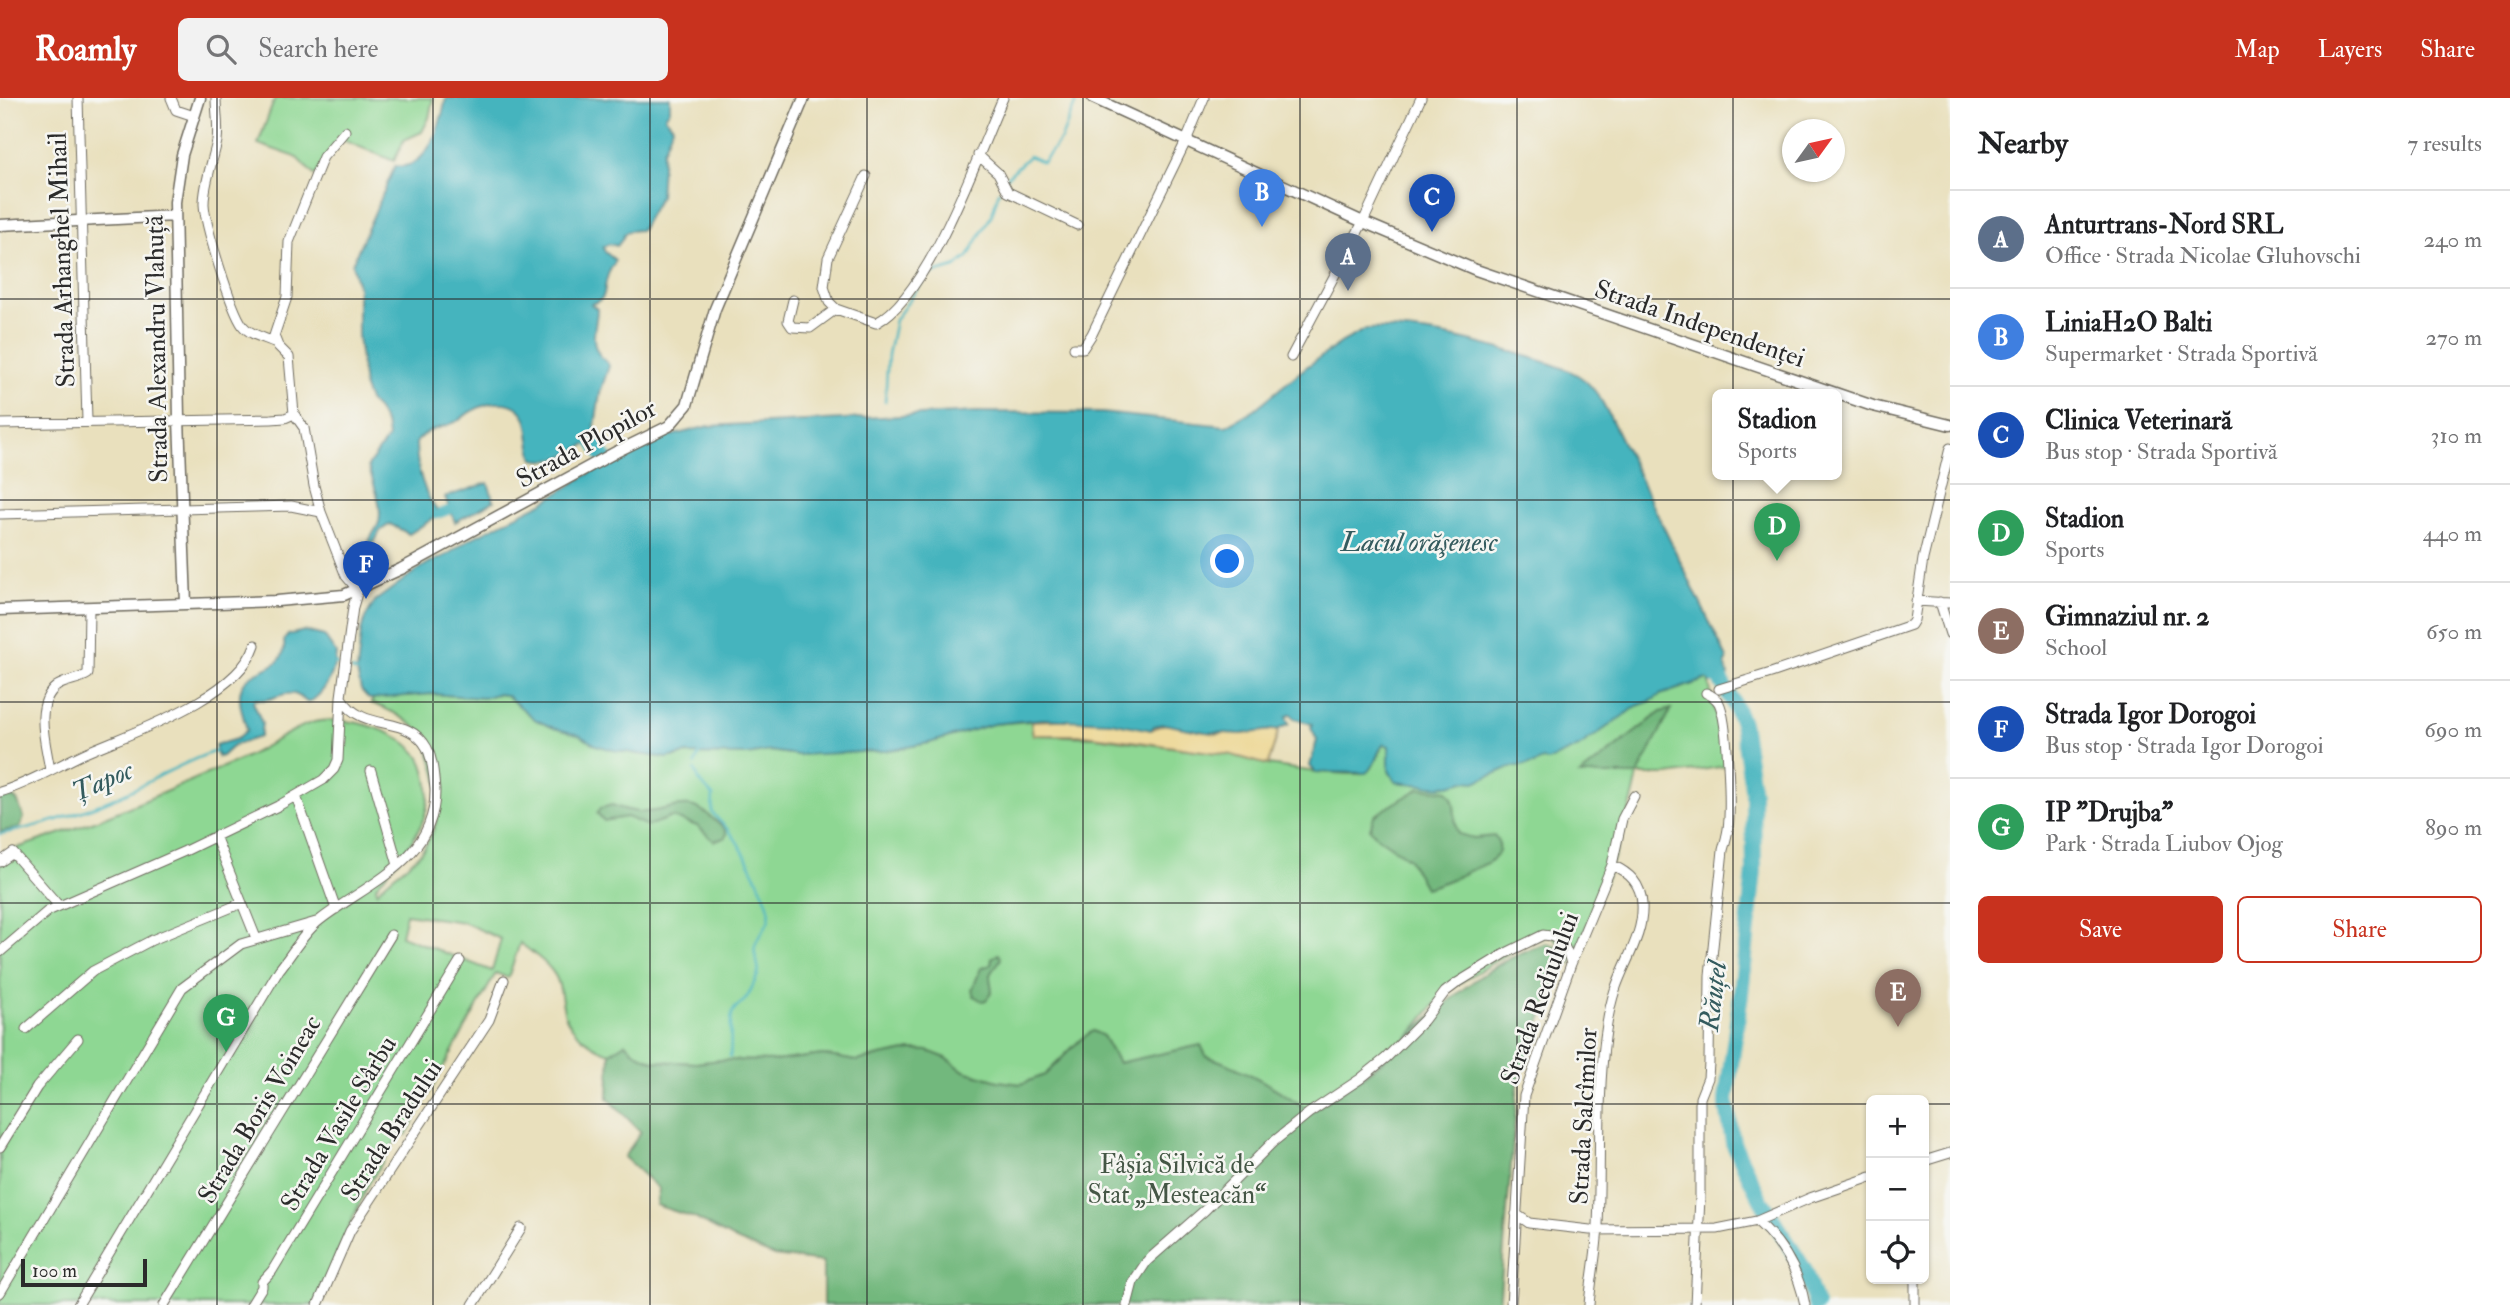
<!DOCTYPE html>
<meta charset="utf-8">
<style>
:root{--surface:#fff;--page:#f2f2f2;--text:#202124;--muted:#757577;--line:#e0e0e0;--accent:#c8321e}
body{margin:0;font-family:"IM FELL Double Pica",serif;background:var(--page);color:var(--text)}
.controls{position:absolute;right:21px;bottom:21px;display:grid;overflow:hidden;border-radius:10px;box-shadow:0 2px 5px #0004}
.controls button{width:63px;height:63px;display:grid;place-items:center;padding:0;border:0;border-bottom:2px solid var(--line);background:var(--surface);color:var(--text);font:35px sans-serif}
.compass{position:absolute;left:1782px;top:21px;width:63px;height:63px;border-radius:50%;background:var(--surface);box-shadow:0 2px 5px #0004;rotate:57deg}
.scale{position:absolute;left:21px;bottom:18px;width:126px;box-sizing:border-box;padding-left:7px;border:4px solid #2b2b2b;border-top:0;font-size:19px;line-height:24px;white-space:nowrap;color:#2b2b2b;-webkit-text-stroke:5px #f6f6f2;paint-order:stroke}
.you{position:absolute;left:1228px;top:464px;width:24px;height:24px;margin:-18px;border:5px solid #fff;border-radius:50%;background:#1a73e8;box-shadow:0 0 0 10px #1a73e833}
.badge{display:grid;place-items:center;width:46px;height:46px;border-radius:50%;background:var(--accent);color:#fff;font-size:23px;font-weight:700}
.pin{position:absolute;translate:-50% -58px;filter:drop-shadow(0 2px 4px #0008)}
.pin::after{content:'';position:absolute;top:37px;width:24px;height:21px;background:inherit;clip-path:polygon(0 0,100% 0,50% 100%)}
.popup{position:absolute;left:1712px;top:291px;width:130px;height:91px;box-sizing:border-box;display:grid;place-content:center;border-radius:10px;background:var(--surface);filter:drop-shadow(0 2px 5px #0005);font-size:23px;white-space:nowrap;color:var(--muted)}
.popup b{font-size:26px;color:var(--text)}
.popup::after{content:'';position:absolute;left:50%;top:100%;margin-left:-14px;border:14px solid transparent;border-top-color:var(--surface)}
.list{margin:0;padding:0;list-style:none}
h2{display:flex;justify-content:space-between;align-items:center;height:91px;margin:0;padding:0 28px;font-size:30px}
h2 small{font-size:23px;font-weight:400;color:var(--muted)}
.list li{display:grid;grid-template-columns:46px 1fr auto;gap:21px;align-items:center;box-sizing:border-box;height:98px;padding:0 28px;border-top:2px solid var(--line)}
.list b{display:block;font-size:26px;white-space:nowrap}
.list p{margin:0;font-size:23px;white-space:nowrap;color:var(--muted)}
.list em{font-size:23px;font-style:normal;color:var(--muted)}
.actions{display:flex;gap:14px;padding:21px 28px}
.actions a{flex:1;padding:16px 0;border:2px solid var(--accent);border-radius:10px;text-align:center;font-size:24px;color:var(--accent)}
.actions .main{background:var(--accent);color:#fff}
.icon{flex:none;width:38px;height:38px;fill:none;stroke:currentColor;stroke-width:2;stroke-linecap:round;stroke-linejoin:round}
.map{position:relative;flex:none;width:1950px;height:1207px;overflow:hidden}
header{display:flex;align-items:center;gap:42px;box-sizing:border-box;height:98px;padding:0 35px;background:var(--accent);color:#fff}
header strong{font-size:33px}
nav{display:flex;gap:38px;margin-inline-start:auto;font-size:24px}
.search{width:490px;height:63px;background:var(--page);display:flex;align-items:center;gap:18px;box-sizing:border-box;padding:0 24px;border-radius:10px;color:var(--muted);font-size:26px}
main{display:flex}
aside{flex:1;background:var(--surface)}
.map>svg:first-child{display:block}
</style>
<header>
<strong>Roamly</strong>
<div class="search"><svg class="icon" aria-label="search" viewBox="0 0 24 24"><circle cx="10" cy="10" r="6"/><path d="M15 15l6 6"/></svg>Search here</div>
<nav><a>Map</a><a>Layers</a><a>Share</a></nav>
</header>
<main>
<div class="map">
<svg width="1950" height="1207" viewBox="0 0 1950 1207">
<rect width="100%" height="100%" fill="#f6f6f2"/>
<filter id="ink" filterUnits="userSpaceOnUse"><feTurbulence type="fractalNoise" baseFrequency=".0143" numOctaves="2"/><feDisplacementMap in="SourceGraphic" scale="14" xChannelSelector="R" yChannelSelector="G"/><feConvolveMatrix kernelMatrix="1 2 1 2 8 2 1 2 1" color-interpolation-filters="sRGB"/></filter>
<filter id="wash" filterUnits="userSpaceOnUse"><feTurbulence type="fractalNoise" baseFrequency=".00686" numOctaves="4" result="noise"/><feDisplacementMap in="SourceGraphic" scale="28" xChannelSelector="R" yChannelSelector="G"/><feGaussianBlur stdDeviation="1.57" result="paint"/><feColorMatrix in="noise" values="0 0 0 0 0 0 0 0 0 0 0 0 0 0 0 0 0 1.4 0 .05"/><feComposite in="paint" operator="in"/></filter>
<g filter="url(#wash)">
<rect width="100%" height="100%" fill="#e9e0bd"/>
<path fill="#8ed793" stroke="#5c815f" stroke-width="2" fill-rule="evenodd" d="M275 0H433L429 20 422 34 404 42 394 63 338 40 315 78 296 59 258 46Z
M1708 581 1727 668 1668 677H1638C1625 743 1596 804 1571 866L1567 853 1550 837 1522 847 1445 894 1405 943 1311 1014C1277 990 1245 971 1206 958L1201 948 1118 965 1103 938 1081 941 1045 977 1021 986 998 983 964 973 946 960 927 953 911 952 856 963 823 957 775 963 720 962 696 965 653 963 638 956 625 945 610 955C593 950 571 934 565 917 561 905 562 891 556 879 548 865 533 855 520 845L508 880 496 875 406 1037 401 1034 367 1089 314 1207H0V760L6 754C40 742 74 732 107 718 152 700 195 681 239 662 263 652 287 633 311 625 342 615 411 633 423 666 442 718 407 751 376 788L377 794C391 775 416 766 427 745 445 714 441 687 430 656 426 646 423 634 414 628 401 618 386 610 371 605L374 600 432 596 483 600 496 596 506 597 536 622 554 630 579 637 596 647 637 656 676 659 686 656 747 657 770 653 789 656 884 653 929 645 993 626 1031 623 1033 637 1095 639 1232 657 1268 667 1315 674 1349 676H1359L1372 670 1384 646 1389 648V673L1396 684ZM406 816 463 824 501 841 492 873 401 838Z"/>
<path fill="#72b87d" stroke="#4e7254" stroke-width="2" d="M1671 611 1638 677H1580L1661 614Z
M1420 690 1447 693C1459 705 1452 721 1458 736L1474 740 1495 738C1510 760 1483 767 1467 774 1453 781 1441 786 1425 790L1409 761 1376 738 1370 731 1374 718Z
M11 698 17 702 24 720 20 729 0 734V701Z
M612 707C620 710 630 713 639 714 667 716 686 695 712 720 718 725 725 728 727 736L724 740 714 743 697 728 672 719 647 728 627 719 604 723 597 715 601 710Z
M1547 845 1559 850 1564 861 1518 984 1499 1207H823V1164L774 1158 736 1142 695 1120 656 1107 659 1091 624 1059 641 1034 608 1000 610 955 625 945 638 956 653 963 696 965 720 962 775 963 823 957 856 963 911 952 928 953 946 960 964 973 998 983 1021 986 1045 977 1081 941 1093 933 1103 938 1118 965 1201 947 1206 958C1245 971 1277 990 1311 1014 1335 997 1360 982 1382 963 1432 918 1481 865 1547 845Z
M998 856 1001 860C999 867 990 872 990 878 990 884 992 888 992 894L986 902 982 903 974 898 972 892 981 870 991 867 992 860Z"/>
<path fill="#eeda9e" stroke="#8c8264" stroke-width="2" d="M1109 620 1151 632 1164 626 1217 636 1230 634 1241 636 1279 631 1268 667 1232 657 1117 641 1084 637H1033L1031 623Z"/>
<path fill="#44b4be" stroke="#387074" stroke-width="2" d="M446 0H670V12L665 19 673 28 663 53 660 98 641 132C618 133 629 135 617 148L609 146 603 149 605 154 615 162V164C612 169 608 174 607 180 602 195 609 200 591 206L597 211C597 226 589 241 599 256 602 261 607 262 609 268L600 295 593 341 587 342V346C571 355 552 366 534 361 530 350 530 339 528 328 522 299 493 301 472 313 467 315 463 320 459 322 443 331 427 329 416 345 416 368 424 399 440 416L409 436 390 426 380 433 374 445 369 444C371 436 377 432 379 424 383 407 373 384 368 368L388 340 387 330 378 312 369 303 364 290 358 237V189L352 166 395 68C429 73 441 25 446 0Z
M1366 231C1421 229 1467 242 1519 256 1538 262 1561 267 1579 278 1598 290 1608 315 1618 335L1727 560 1725 568 1728 577 1710 585 1707 581 1660 597 1651 603 1637 608 1579 649 1548 663 1542 662 1534 666 1511 669 1475 684 1465 683 1440 689 1396 684 1389 673V648L1384 646C1376 654 1377 667 1366 675L1315 674 1310 668 1317 642 1311 630 1312 626 1294 621 1291 616 1286 619 1289 626 1279 631 1241 636 1205 634 1164 626 1154 628 1151 632 1111 624 1042 621 993 626 929 645 884 653 797 657 770 653 747 657 686 656 667 660 613 652 596 647 579 637 554 630 536 622 506 597 496 596 483 600 432 596 369 601 361 592 357 574 361 534 365 520 375 503 409 478 427 466 447 457 468 442 542 405 614 360 654 342 709 328 977 314 1102 315 1226 328 1255 311 1305 270 1342 244Z
M488 385 494 403 455 424 445 399Z
M304 533 324 538 336 555C335 574 326 595 308 605 304 602 299 597 294 596 279 593 273 605 255 601L253 604 262 625 260 639 234 647 222 658 218 659 215 647 237 641 247 632C244 620 236 600 242 588 254 566 288 575 284 542L288 537Z"/>
<g fill="none" stroke-linecap="round" stroke-linejoin="round">
<path stroke="#44b4be" stroke-width="2.5" d="M1005 81 1029 58 1043 64 1061 41 1077 1
M885 304 888 257 895 222 927 177 955 169 968 159 992 116 999 93
M335 565 338 567
M352 572 357 574
M695 666 699 656
M695 672 700 684 713 698 712 714C718 722 724 727 730 734 742 748 764 792 769 810 773 826 758 835 755 848 752 859 762 866 757 879 754 884 749 898 745 902 739 908 734 908 732 917 729 931 732 945 730 959
M0 736C43 728 88 713 128 694 157 680 185 663 216 653"/>
<path stroke="#44b4be" stroke-width="9" d="M436 417 449 412"/>
<path stroke="#44b4be" stroke-width="16" d="M580 322 607 364 614 369
M1703 569 1720 581 1733 604 1742 625 1753 696 1754 773 1741 896 1726 1002 1733 1045 1761 1102 1804 1171 1816 1207"/>
</g>
</g>
<g filter="url(#ink)">
<g fill="none" stroke-linecap="round" stroke-linejoin="round">
<defs>
<path id="minor" d="M78 0 87 323
M171 0 176 12 194 18
M216 0C216 15 219 27 217 43 213 63 204 85 204 106 205 127 231 212 243 228 250 237 266 240 276 245
M978 57 998 75 1008 94 1077 127
M866 78 828 160 824 189 829 204 836 211 876 225C929 198 978 56 1003 0
M793 202 788 223 792 229 810 230 836 211
M1074 250H1083L1092 236 1186 43 1204 0
M1291 259 1363 124 1421 0
M0 326 271 321 285 320 294 316
M0 416 291 408 321 414
M1916 503 1950 505
M1940 504 1950 536
M1719 591 1771 575 1911 527 1914 522 1923 461 1950 350
M50 672C46 646 33 606 57 588 66 582 79 582 88 576L89 510
M371 673 398 767
M0 694C30 685 55 669 83 656 130 635 238 600 255 547
M296 698 336 811
M215 738 256 840
M0 764 13 755 59 808
M0 854 48 813 185 753 278 708 323 682 334 671 338 662 341 599 353 509 358 492 346 478 321 414 314 388 304 330 294 316 289 259 278 248 274 238 287 199 289 144 323 59 345 33
M26 931 93 873 152 842 242 805
M0 1049 37 989 78 941
M1924 1063 1950 1055
M1516 1116 1529 1125 1590 1132 1717 1131 1757 1123 1810 1100 1871 1079
M1757 1123C1782 1145 1799 1174 1805 1207
M1915 1181V1207
M0 1195 182 890 241 846 316 824
M78 1207 279 872C292 856 304 834 320 822 366 786 436 762 435 692 434 679 433 662 427 650 408 615 364 636 342 601
M164 1207 391 837
M251 1207 262 1189V1184L272 1173 460 863
M318 1207 350 1133 489 922 504 882
M473 1207 521 1130
M1127 1207 1133 1184 1147 1163 1205 1112 1272 1045 1309 1015 1360 981 1386 960 1424 922 1445 894 1457 885 1506 855 1543 837C1559 837 1568 851 1571 866
M1511 1207 1524 998 1571 866 1612 767 1622 721 1634 698
M1589 1207C1591 1181 1597 1153 1598 1127 1601 1065 1597 1002 1605 940 1607 924 1610 907 1615 892 1624 864 1644 837 1642 806 1641 786 1630 775 1612 767
M1695 1207 1700 1099V1000L1708 980 1709 965 1710 878 1723 752C1725 745 1727 738 1728 731 1731 709 1728 623 1719 605 1716 600 1711 597 1706 595"/>
<path id="tertiary" d="M1093 0 1363 124 1476 172 1873 308 1950 327
M0 127 175 118
M186 505 179 321 175 104 182 57 200 0
M0 512 277 503 344 497 401 471 616 354 669 328 687 307 715 211 804 0"/>
</defs>
<use href="#minor" stroke="#6e6a5e" stroke-width="11"/>
<use href="#tertiary" stroke="#6e6a5e" stroke-width="13"/>
<use href="#minor" stroke="#fff" stroke-width="9"/>
<use href="#tertiary" stroke="#fff" stroke-width="10"/>
</g>
</g>
<path fill="none" stroke="#2b2b2b" stroke-width="2" stroke-opacity="0.55" d="M217 0V1207M433 0V1207M650 0V1207M867 0V1207M1083 0V1207M1300 0V1207M1517 0V1207M1733 0V1207M0 201H1950M0 402H1950M0 604H1950M0 805H1950M0 1006H1871M1924 1006H1950"/>
<g text-anchor="middle" stroke-width="5" stroke-linejoin="round" paint-order="stroke">
<g font-size="26" fill="#2b2b2b" stroke="#f6f6f2">
<text transform="translate(61 162) rotate(-92)" y="9">Strada Arhanghel Mihail</text>
<text transform="translate(1700 225) rotate(19)" y="9">Strada Independenței</text>
<text transform="translate(156 251) rotate(-91)" y="9">Strada Аlexandru Vlahuță</text>
<text transform="translate(586 345) rotate(-29)" y="9">Strada Plopilor</text>
<text transform="translate(1539 900) rotate(-70)" y="9">Strada Rediulului</text>
<text transform="translate(259 1011) rotate(-59)" y="9">Strada Boris Voineac</text>
<text transform="translate(1583 1018) rotate(-87)" y="9">Strada Salcîmilor</text>
<text transform="translate(338 1025) rotate(-59)" y="9">Strada Vasile Sârbu</text>
<text transform="translate(391 1032) rotate(-57)" y="9">Strada Bradului</text>
</g>
<g font-size="26" fill="#445645" stroke="#f6f6f2">
<text x="1177" y="1075">Fâșia Silvică de<tspan x="1177" dy="30">Stat „Mesteacăn“</tspan></text>
</g>
<g font-size="28" font-style="italic" fill="#345b5e" stroke="#f6f6f2">
<text x="1419" y="453">Lacul orăşenesc</text>
<text transform="translate(102 682) rotate(-23)" y="10">Țapoc</text>
<text transform="translate(1712 898) rotate(-83)" y="10">Răuțel</text>
</g>
</g>
</svg>
<div class="controls">
<button>+</button>
<button>−</button>
<button><svg class="icon" aria-label="locate" viewBox="0 0 24 24"><circle cx="12" cy="12" r="6"/><path d="M12 2v4M12 18v4M2 12h4M18 12h4"/></svg></button>
</div>
<svg class="compass" viewBox="-18 -18 36 36"><path d="M0-13l5 13h-10z" fill="#e53935"/><path d="M0 13l5-13h-10z" fill="#757577"/></svg>
<div class="scale">100 m</div>
<div class="you"></div>
<div class="pin badge" style="left:1348px;top:193px;background:#5c6f8a">A</div>
<div class="pin badge" style="left:1262px;top:129px;background:#3f7fe0">B</div>
<div class="pin badge" style="left:1432px;top:134px;background:#1a4fb4">C</div>
<div class="pin badge" style="left:1777px;top:463px;background:#2e9e5b">D</div>
<div class="popup"><b>Stadion</b>Sports</div>
<div class="pin badge" style="left:1898px;top:929px;background:#8d6e63">E</div>
<div class="pin badge" style="left:366px;top:501px;background:#1a4fb4">F</div>
<div class="pin badge" style="left:226px;top:954px;background:#2e9e5b">G</div>
</div>
<aside>
<h2>Nearby<small>7 results</small></h2>
<ul class="list">
<li><span class="badge" style="background:#5c6f8a">A</span><div><b>Anturtrans-Nord SRL</b><p>Office · Strada Nicolae Gluhovschi</p></div><em>240 m</em></li>
<li><span class="badge" style="background:#3f7fe0">B</span><div><b>LiniaH2O Balti</b><p>Supermarket · Strada Sportivă</p></div><em>270 m</em></li>
<li><span class="badge" style="background:#1a4fb4">C</span><div><b>Clinica Veterinară</b><p>Bus stop · Strada Sportivă</p></div><em>310 m</em></li>
<li><span class="badge" style="background:#2e9e5b">D</span><div><b>Stadion</b><p>Sports</p></div><em>440 m</em></li>
<li><span class="badge" style="background:#8d6e63">E</span><div><b>Gimnaziul nr. 2</b><p>School</p></div><em>650 m</em></li>
<li><span class="badge" style="background:#1a4fb4">F</span><div><b>Strada Igor Dorogoi</b><p>Bus stop · Strada Igor Dorogoi</p></div><em>690 m</em></li>
<li><span class="badge" style="background:#2e9e5b">G</span><div><b>IP &quot;Drujba&quot;</b><p>Park · Strada Liubov Ojog</p></div><em>890 m</em></li>
</ul>
<div class="actions"><a class="main">Save</a><a>Share</a></div>
</aside>
</main>
